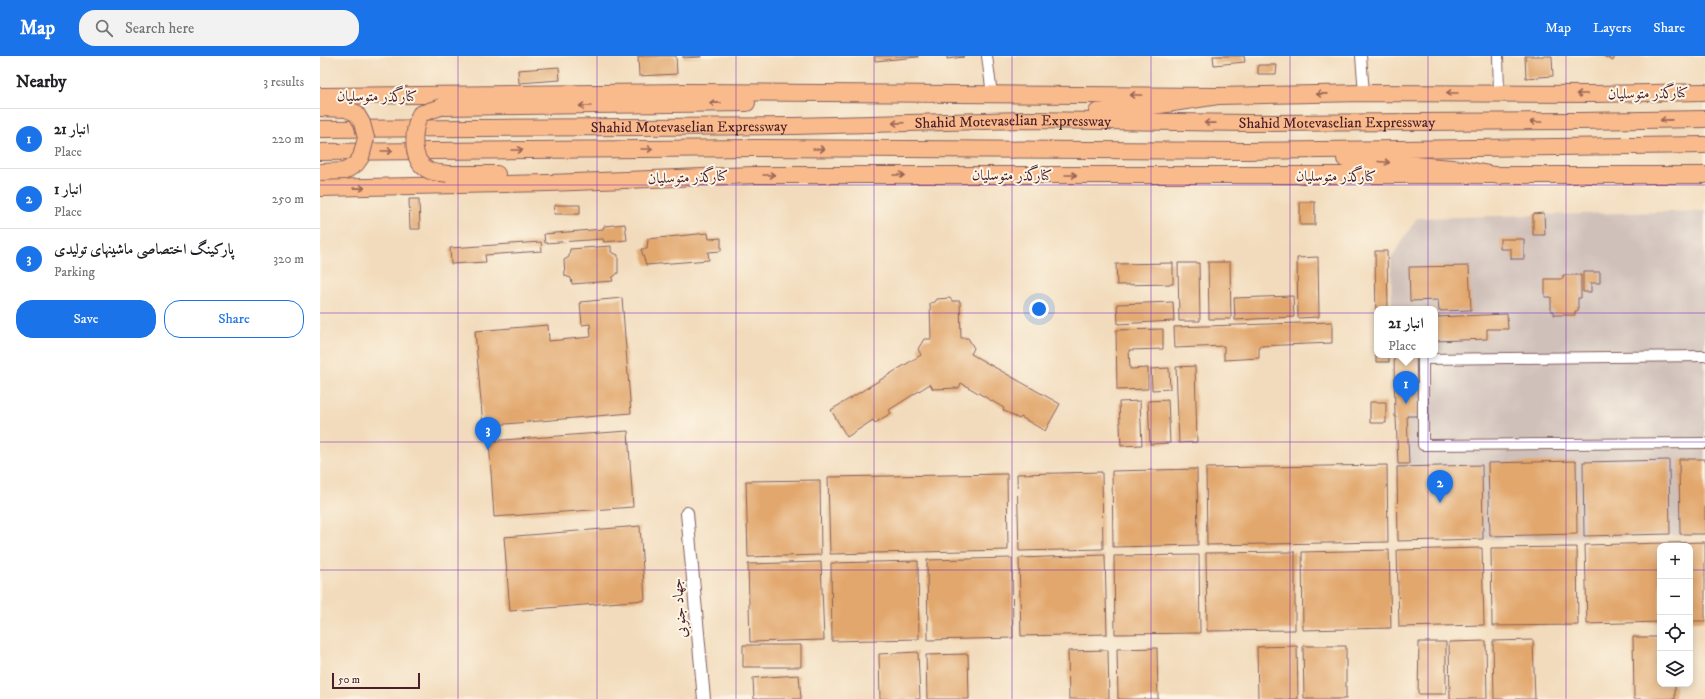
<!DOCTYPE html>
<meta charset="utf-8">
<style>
:root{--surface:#fff;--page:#f2f2f2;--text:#202124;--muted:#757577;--line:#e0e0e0;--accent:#1a73e8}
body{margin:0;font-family:"IM FELL DW Pica",Amiri,serif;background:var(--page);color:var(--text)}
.controls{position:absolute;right:12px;bottom:12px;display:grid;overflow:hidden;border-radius:8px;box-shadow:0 2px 10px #0003}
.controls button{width:36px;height:36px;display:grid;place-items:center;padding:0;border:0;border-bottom:1px solid var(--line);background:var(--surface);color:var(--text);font:20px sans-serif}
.scale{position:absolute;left:12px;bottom:10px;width:88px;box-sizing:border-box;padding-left:4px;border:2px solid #4a1f2b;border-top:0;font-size:11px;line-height:14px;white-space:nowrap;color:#4a1f2b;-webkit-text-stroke:3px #fcf5e5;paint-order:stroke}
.you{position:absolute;left:719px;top:253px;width:14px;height:14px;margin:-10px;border:3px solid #fff;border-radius:50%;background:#1a73e8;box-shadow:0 0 0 6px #1a73e833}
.badge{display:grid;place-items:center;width:26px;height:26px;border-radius:50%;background:var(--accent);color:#fff;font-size:13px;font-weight:700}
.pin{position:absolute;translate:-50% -33px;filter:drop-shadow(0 1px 2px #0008)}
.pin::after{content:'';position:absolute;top:21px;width:14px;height:12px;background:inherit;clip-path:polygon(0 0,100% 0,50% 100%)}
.popup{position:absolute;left:1054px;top:250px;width:64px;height:52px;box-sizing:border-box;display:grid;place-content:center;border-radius:8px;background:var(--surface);filter:drop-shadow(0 1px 3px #0005);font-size:13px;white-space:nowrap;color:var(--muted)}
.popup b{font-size:15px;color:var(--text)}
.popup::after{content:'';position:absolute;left:50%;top:100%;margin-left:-8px;border:8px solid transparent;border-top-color:var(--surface)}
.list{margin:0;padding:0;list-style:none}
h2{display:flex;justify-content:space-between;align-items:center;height:52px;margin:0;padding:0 16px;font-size:17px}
h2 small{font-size:13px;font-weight:400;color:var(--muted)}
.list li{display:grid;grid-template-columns:26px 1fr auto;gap:12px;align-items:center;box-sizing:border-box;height:60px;padding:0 16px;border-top:1px solid var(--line)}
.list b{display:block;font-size:15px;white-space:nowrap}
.list p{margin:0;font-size:13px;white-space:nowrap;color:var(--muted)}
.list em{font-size:13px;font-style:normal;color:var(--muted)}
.actions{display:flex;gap:8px;padding:12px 16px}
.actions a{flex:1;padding:9px 0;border:1px solid var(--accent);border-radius:16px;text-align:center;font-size:14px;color:var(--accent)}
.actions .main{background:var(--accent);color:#fff}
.icon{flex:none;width:22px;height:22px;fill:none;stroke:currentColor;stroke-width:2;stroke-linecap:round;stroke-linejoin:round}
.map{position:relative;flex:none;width:1385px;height:643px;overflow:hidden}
header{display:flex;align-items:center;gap:24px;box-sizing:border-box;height:56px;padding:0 20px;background:var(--accent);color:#fff}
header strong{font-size:19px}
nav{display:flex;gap:22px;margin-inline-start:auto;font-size:14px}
.search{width:280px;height:36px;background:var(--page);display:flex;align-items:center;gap:10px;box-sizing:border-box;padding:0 14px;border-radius:16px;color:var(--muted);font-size:15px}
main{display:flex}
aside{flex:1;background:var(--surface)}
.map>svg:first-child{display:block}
</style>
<header>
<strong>Map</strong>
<div class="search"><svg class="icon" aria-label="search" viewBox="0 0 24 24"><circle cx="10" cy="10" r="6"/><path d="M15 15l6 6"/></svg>Search here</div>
<nav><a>Map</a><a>Layers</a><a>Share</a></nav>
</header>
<main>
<aside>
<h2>Nearby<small>3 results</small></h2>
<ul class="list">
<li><span class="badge">1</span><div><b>انبار 21</b><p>Place</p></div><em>220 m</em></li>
<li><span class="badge">2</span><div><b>انبار 1</b><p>Place</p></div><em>250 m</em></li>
<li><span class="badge">3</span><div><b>پارکینگ اختصاصی ماشینهای تولیدی</b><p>Parking</p></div><em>320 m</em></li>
</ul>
<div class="actions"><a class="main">Save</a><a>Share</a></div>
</aside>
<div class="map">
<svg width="1385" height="643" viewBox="0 0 1385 643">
<rect width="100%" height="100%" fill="#fcf5e5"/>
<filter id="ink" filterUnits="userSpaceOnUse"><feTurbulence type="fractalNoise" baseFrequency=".025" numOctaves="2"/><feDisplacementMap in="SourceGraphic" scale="8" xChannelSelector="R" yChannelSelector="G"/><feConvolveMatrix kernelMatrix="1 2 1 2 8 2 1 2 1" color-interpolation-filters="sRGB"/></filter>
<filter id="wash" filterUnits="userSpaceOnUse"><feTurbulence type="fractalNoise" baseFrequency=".012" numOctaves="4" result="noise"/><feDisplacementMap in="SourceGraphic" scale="16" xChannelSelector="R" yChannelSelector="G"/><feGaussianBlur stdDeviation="0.9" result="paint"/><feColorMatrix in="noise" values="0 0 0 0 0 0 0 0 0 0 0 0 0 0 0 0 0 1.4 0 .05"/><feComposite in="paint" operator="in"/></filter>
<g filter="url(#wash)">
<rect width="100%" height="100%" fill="#f2dbbc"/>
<path fill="#cfc0ba" d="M1385 155V479L1078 485 1074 299H1115V253H1072L1071 202 1097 162Z"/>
<g id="blocks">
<path fill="#e2a76d" d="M318 0H356L357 18 319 20Z
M363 0H381V1L363 2Z
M555 0H598V1L555 5Z
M627 0H643L644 1 627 3Z
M893 0H924L925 6 894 9Z
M1205 0H1232L1233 20 1206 22Z
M1284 0H1295L1293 5Z
M938 9H957L956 18H938Z
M239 11 240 24 199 27 198 14Z
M89 143H99L100 173H90Z
M980 146H995V169H980Z
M235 149H260V158H234Z
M1224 157 1225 179H1213V158Z
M305 168 307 184 284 186 283 183 225 187 224 178 283 173 284 170Z
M388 177 389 183 401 182V195L388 196 389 204 326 209 321 193H327L328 183Z
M1180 183H1204V203H1191V193H1180Z
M221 186 222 195 165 199 166 206 131 208 130 192Z
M291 190V196L298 199V217L292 222 293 225 252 228 251 222 245 220 244 204 249 201 250 193Z
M1055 195H1067L1068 253H1057V264H1056Z
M998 201 999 261 978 262 977 202Z
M888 206H910L911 263H889Z
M853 207V228L797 229 796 208Z
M858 207H879L880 265H859Z
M1149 210 1151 254 1119 255 1118 244 1090 245 1089 211Z
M1263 216H1280V227H1271V236H1263Z
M1243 219H1261V242H1258V255H1255V259H1234V255H1231V241H1225V223H1243Z
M973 240 974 261 915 264 914 242Z
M302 242 311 357 163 370 155 275 228 269 229 285 271 281 270 268 262 269 260 246Z
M630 242 632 245H640L641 282H648L654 292 651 298 740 348 725 375 701 361 699 363 683 354 684 352 641 327 639 332 613 333 610 328 569 354 571 357 555 367 553 364 527 381 511 354 601 299 598 293 604 283H611L610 247 615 246 617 243Z
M853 246 854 265 798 268 797 248Z
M1187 258 1188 273H1167V283L1115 285V261Z
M1012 266V287L939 290V302L904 304V290L855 292 854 271Z
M843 273V293L809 294 810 313 828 312V333L797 334 796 274Z
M1056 299H1069V306H1056Z
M1074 299H1096L1098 360H1087L1089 408H1078L1076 361H1075Z
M875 310 877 386 859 387 856 311Z
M849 312 850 333 832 334 831 313Z
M848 344 850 387 830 388 828 345Z
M820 345 822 389 801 390 799 346Z
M1050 346H1066V367H1050Z
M308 375 313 451 174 461 169 385Z
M1359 403H1385V478H1360Z
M1349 404 1350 478 1264 480 1263 406Z
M1256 405 1257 478 1170 480 1168 407Z
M1067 409 1068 486 887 489 886 412Z
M1162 409 1163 483 1078 485 1077 411Z
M877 413 878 489 793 491 792 415Z
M782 416 783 493 699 495 697 418Z
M687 418 688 494 510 498 508 421Z
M500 424 501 499 428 501 426 425Z
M320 470 325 544 190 555 184 481Z
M1385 486V565H1370V490H1340V566L1267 568 1265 489Z
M1257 491 1258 569 1172 570 1171 492Z
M1162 492 1164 569 1079 571 1077 494Z
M1069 494 1071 572 983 574 982 496Z
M975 496V574L887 575 886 497Z
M785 499 787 578 701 580 699 502Z
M879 499 880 577 795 578 794 500Z
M692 502 693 582 608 584 607 504Z
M598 505 599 583 512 585 511 507Z
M501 506 504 584 430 586 428 508Z
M1313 581H1340V628H1355V643H1314Z
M1213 584 1215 643H1174L1173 585Z
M1166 585 1167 643H1130L1129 586Z
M1099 586H1126V638H1098Z
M423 589H481V611H423Z
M977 590 978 643H938L937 591Z
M983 590H1026V643H984Z
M837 592 838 643H798L797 593Z
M788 594 789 643H749L748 595Z
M598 596 600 643H560L559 598Z
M648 598 649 643H607L606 599Z
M479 619 481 643H434L433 622Z"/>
</g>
</g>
<g filter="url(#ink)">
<use href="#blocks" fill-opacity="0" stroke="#85615e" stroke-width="1"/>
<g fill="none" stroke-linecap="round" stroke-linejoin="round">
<defs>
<path id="minor" d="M667 0 672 39
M1041 0 1044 37
M1178 0 1179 37
M1385 300 1103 303V389L1385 387"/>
<path id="tertiary" d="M367 457 384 643"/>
<path id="primary" d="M0 40 369 36 898 40 1044 37 1273 38 1385 36
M121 51 427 47
M0 52 26 53
M128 118H177
M0 132 229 127 433 119H1385"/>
<g id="trunk">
<path d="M777 56 840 49 898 40"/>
<path id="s1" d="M0 73 474 70 707 64 930 67 1260 65 1385 63"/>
<path d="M0 96 436 92 927 95 1385 89"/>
<path d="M1025 103 1143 113 1179 120"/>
</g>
</defs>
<use href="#minor" stroke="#85615e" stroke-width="12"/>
<use href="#tertiary" stroke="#85615e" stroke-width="14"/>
<use href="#primary" stroke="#85615e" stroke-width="18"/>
<use href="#trunk" stroke="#85615e" stroke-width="18"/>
<use href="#minor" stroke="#fff" stroke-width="10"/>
<use href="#tertiary" stroke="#fff" stroke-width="12"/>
<use href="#primary" stroke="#fabb8c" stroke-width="16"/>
<use href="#trunk" stroke="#fabb8c" stroke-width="16"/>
<defs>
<path id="primary-bridge" d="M121 51 100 58C93 74 89 106 110 115 115 117 123 117 128 118
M0 116 25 115 36 108 41 101 46 82 42 67 36 57 26 53"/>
</defs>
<use href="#primary-bridge" stroke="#85615e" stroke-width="18" stroke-linecap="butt"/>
<use href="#primary-bridge" stroke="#fabb8c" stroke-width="16"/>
</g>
<defs><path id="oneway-shaft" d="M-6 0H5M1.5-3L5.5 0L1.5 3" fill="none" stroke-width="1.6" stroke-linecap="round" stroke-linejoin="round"/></defs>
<g stroke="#996557">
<use href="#oneway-shaft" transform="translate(1132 37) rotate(-180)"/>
<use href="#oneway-shaft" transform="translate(1002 38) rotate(179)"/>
<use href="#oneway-shaft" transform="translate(1262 38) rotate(-180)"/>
<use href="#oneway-shaft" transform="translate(816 39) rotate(-180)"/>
<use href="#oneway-shaft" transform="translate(395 47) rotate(179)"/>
<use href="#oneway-shaft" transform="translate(265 50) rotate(180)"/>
<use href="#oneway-shaft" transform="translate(1346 64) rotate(179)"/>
<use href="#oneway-shaft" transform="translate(1216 66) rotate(180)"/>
<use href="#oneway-shaft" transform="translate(578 67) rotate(178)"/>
<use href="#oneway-shaft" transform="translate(890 67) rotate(-179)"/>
<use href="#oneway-shaft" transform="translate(327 93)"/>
<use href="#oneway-shaft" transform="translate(499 93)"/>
<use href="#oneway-shaft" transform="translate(197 94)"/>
<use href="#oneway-shaft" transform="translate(67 95)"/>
<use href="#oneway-shaft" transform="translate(1064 106) rotate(5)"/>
<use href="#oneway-shaft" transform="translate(449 119)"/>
<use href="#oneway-shaft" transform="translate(579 119)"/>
<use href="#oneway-shaft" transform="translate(751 119)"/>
<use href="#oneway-shaft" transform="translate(39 132) rotate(-1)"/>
</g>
</g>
<path fill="none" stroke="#7b2cbf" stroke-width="1" stroke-opacity="0.55" d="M138 0V643M277 0V643M416 0V643M554 0V643M692 0V643M831 0V643M970 0V643M1108 0V643M1246 0V643M0 129H1385M0 257H1385M0 386H1385M0 514H1340M1370 514H1385"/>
<g text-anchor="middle" stroke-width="4" stroke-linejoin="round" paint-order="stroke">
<g font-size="15" fill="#4a1f2b" stroke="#fcf5e5">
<text transform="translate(1328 37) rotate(-1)" y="5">کنارگذر متوسلیان</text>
<text x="57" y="45">کنارگذر متوسلیان</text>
<text dy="5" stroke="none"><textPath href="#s1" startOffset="693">Shahid Motevaselian Expressway</textPath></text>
<text dy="5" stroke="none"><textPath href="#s1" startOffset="1017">Shahid Motevaselian Expressway</textPath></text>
<text dy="5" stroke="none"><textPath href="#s1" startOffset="369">Shahid Motevaselian Expressway</textPath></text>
<text x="692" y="124">کنارگذر متوسلیان</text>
<text x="1016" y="125">کنارگذر متوسلیان</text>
<text transform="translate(368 121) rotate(-2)" y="5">کنارگذر متوسلیان</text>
<text transform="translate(359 552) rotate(-95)" y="5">جهاد جنوبی</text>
</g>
</g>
</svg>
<div class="controls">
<button>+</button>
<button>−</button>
<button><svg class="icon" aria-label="locate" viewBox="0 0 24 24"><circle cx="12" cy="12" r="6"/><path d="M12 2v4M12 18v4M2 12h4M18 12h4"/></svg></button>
<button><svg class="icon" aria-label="layers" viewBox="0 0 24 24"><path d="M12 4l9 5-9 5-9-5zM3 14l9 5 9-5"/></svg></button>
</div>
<div class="scale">50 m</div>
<div class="you"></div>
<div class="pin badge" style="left:1086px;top:348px">1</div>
<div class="popup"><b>انبار 21</b>Place</div>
<div class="pin badge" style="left:1120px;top:447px">2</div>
<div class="pin badge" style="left:168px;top:394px">3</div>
</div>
</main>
